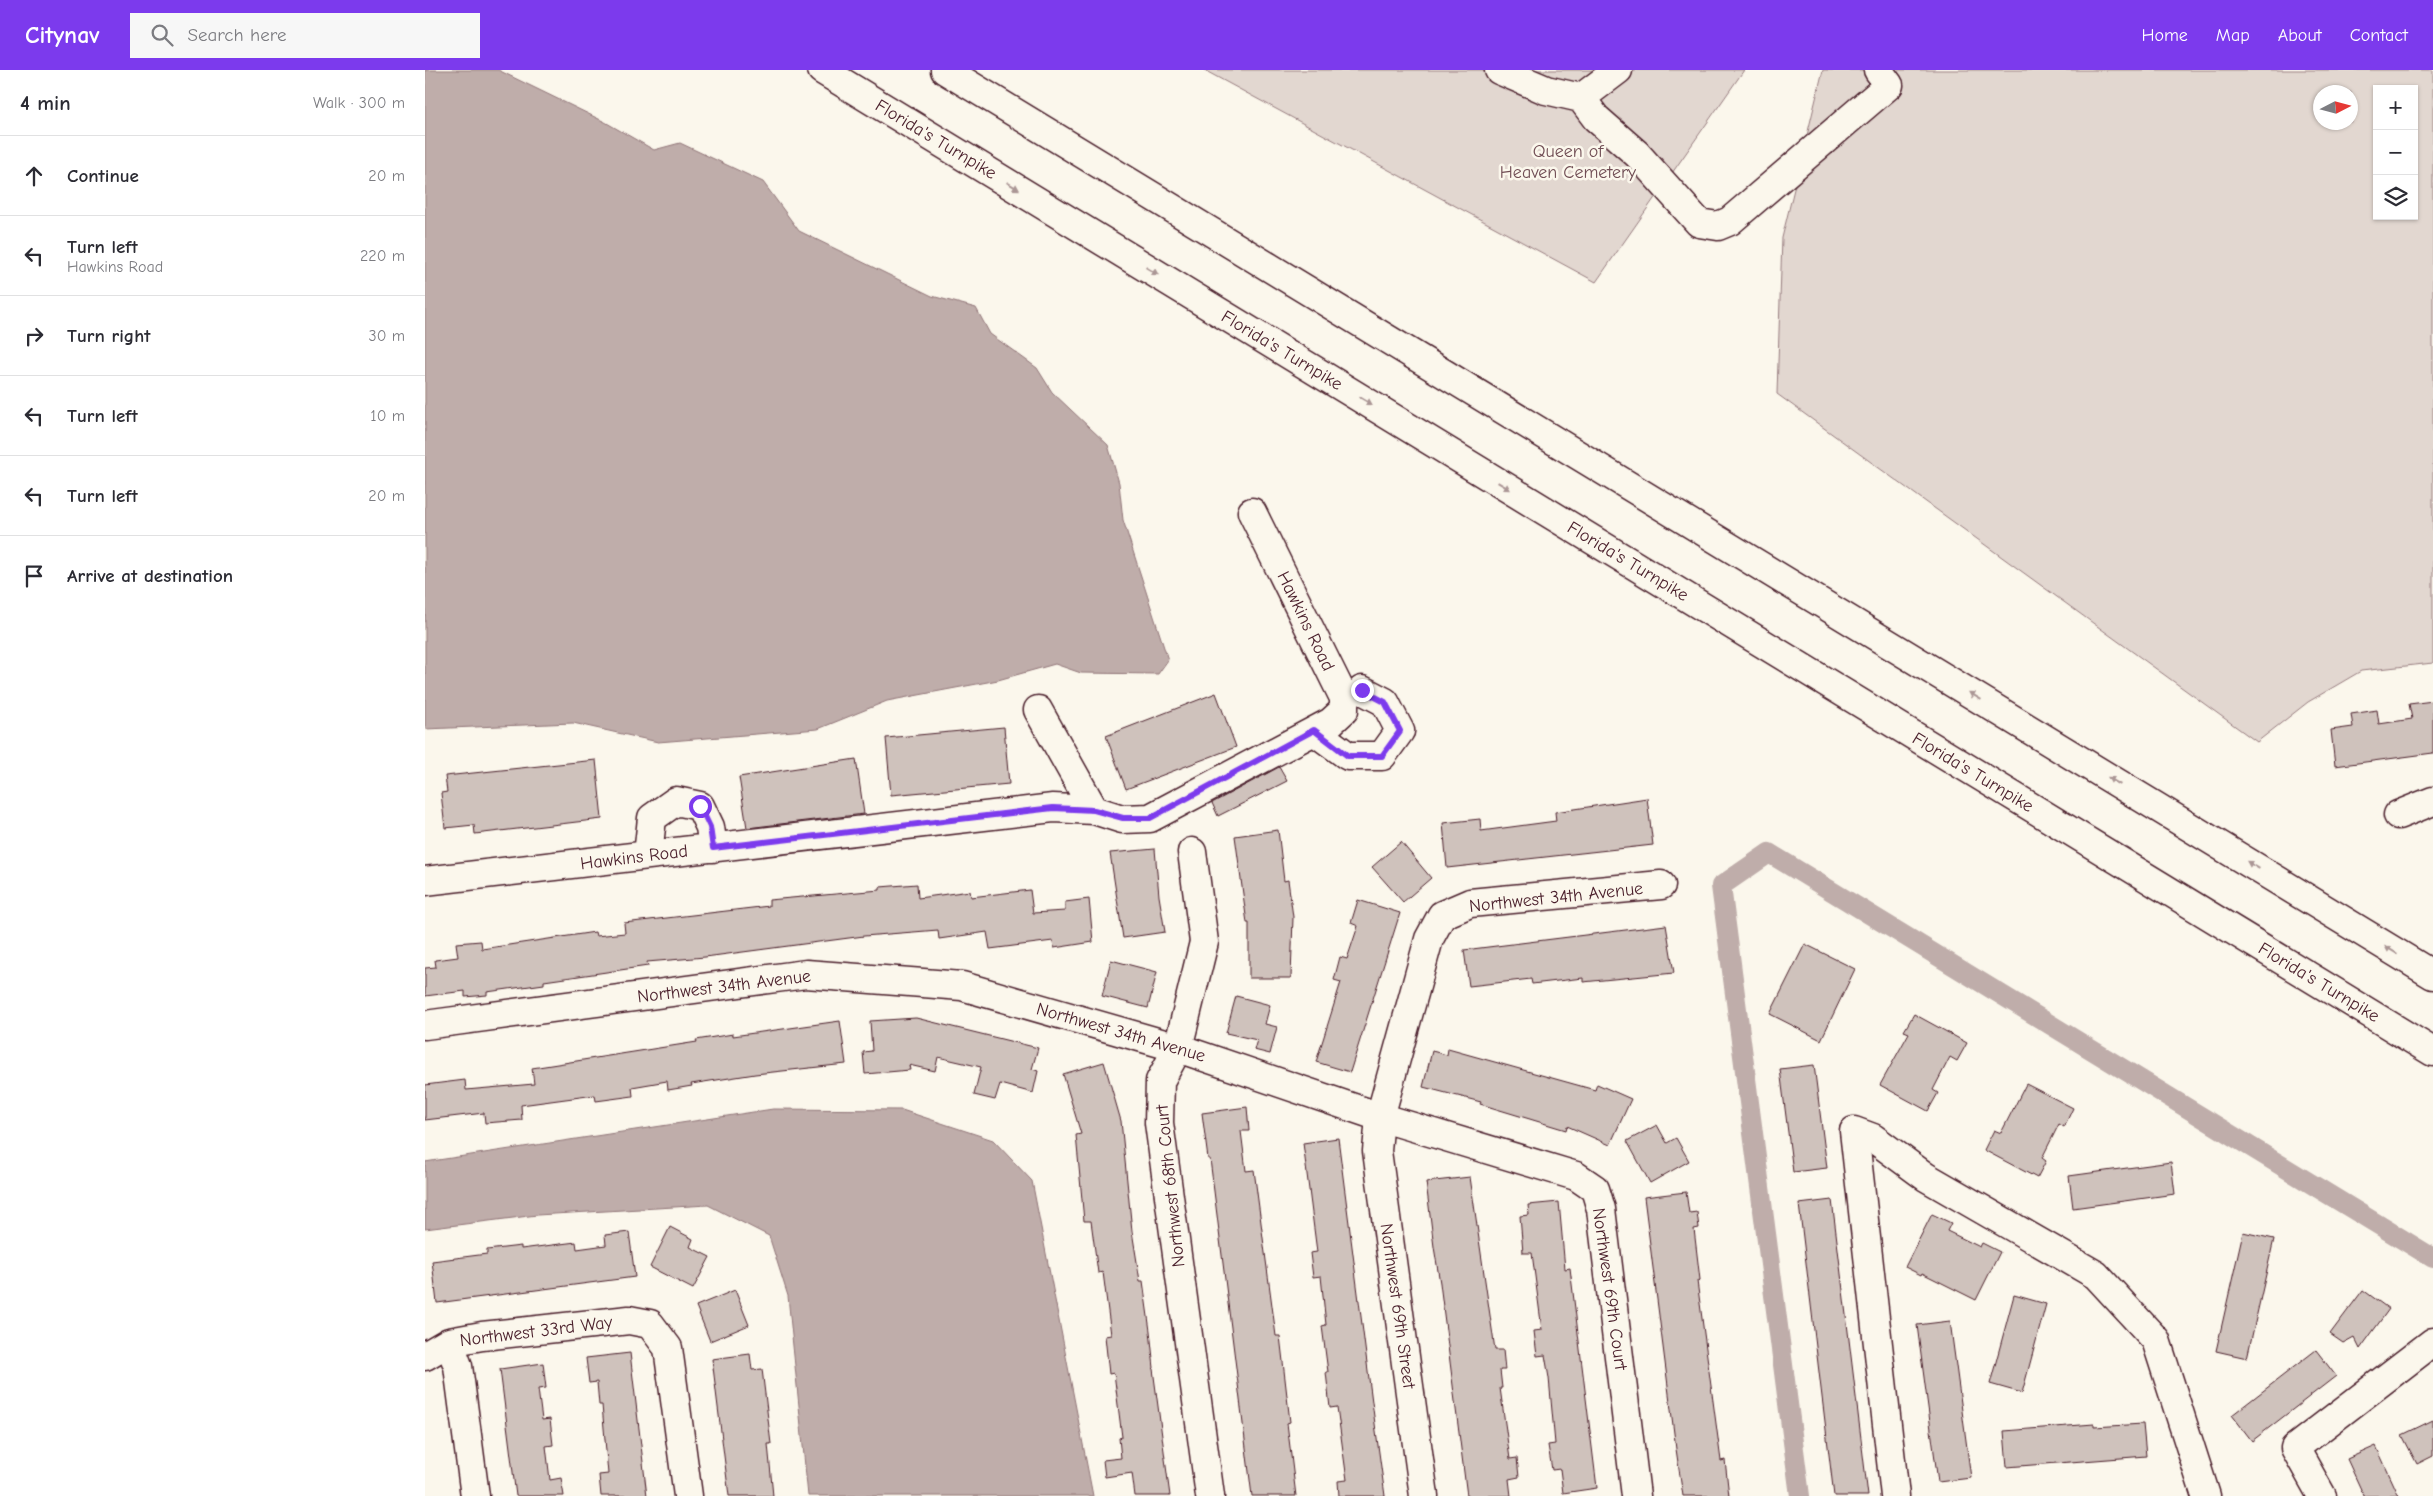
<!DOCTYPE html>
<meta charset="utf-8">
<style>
:root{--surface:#fff;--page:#f7f7f7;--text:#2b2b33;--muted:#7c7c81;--line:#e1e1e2;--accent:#7c3aed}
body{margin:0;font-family:"Comic Neue",sans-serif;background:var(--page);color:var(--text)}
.controls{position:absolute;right:15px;top:15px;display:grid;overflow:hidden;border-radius:0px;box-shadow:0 1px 4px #0004}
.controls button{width:45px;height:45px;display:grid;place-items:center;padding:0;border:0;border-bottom:1px solid var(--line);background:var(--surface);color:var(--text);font:25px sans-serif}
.compass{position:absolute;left:1888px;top:15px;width:45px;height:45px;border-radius:50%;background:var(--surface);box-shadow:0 1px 4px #0004;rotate:84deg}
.stop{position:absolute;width:15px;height:15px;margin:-11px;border:4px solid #7c3aed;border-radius:50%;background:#fff}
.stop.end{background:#7c3aed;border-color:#fff;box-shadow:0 1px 5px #0008}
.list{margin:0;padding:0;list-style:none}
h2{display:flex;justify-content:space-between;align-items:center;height:65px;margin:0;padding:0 20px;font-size:21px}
h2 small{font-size:16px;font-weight:400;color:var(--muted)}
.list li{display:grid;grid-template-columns:32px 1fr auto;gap:15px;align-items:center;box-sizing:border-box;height:80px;padding:0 20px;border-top:1px solid var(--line)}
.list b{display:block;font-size:19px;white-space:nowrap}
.list p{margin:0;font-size:16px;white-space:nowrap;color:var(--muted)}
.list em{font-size:16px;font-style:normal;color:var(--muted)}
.icon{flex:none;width:28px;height:28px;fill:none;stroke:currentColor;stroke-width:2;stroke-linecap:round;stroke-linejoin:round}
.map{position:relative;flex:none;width:2008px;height:1426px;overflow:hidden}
header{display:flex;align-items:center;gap:30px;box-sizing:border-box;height:70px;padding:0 25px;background:var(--accent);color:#fff}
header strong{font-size:24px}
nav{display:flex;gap:28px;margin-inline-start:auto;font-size:18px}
.search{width:350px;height:45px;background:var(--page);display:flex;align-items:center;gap:12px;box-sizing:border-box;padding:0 18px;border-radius:0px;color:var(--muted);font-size:19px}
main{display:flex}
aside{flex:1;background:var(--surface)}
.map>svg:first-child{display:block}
</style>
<header>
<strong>Citynav</strong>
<div class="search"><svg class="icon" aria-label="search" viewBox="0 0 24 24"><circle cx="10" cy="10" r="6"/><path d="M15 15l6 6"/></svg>Search here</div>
<nav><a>Home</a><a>Map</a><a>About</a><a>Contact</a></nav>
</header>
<main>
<aside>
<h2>4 min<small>Walk · 300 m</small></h2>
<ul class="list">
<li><svg class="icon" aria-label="ahead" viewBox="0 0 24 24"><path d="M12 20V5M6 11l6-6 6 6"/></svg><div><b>Continue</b></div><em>20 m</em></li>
<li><svg class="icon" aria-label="left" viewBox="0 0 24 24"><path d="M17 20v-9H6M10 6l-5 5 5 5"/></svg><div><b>Turn left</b><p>Hawkins Road</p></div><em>220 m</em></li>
<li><svg class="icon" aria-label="right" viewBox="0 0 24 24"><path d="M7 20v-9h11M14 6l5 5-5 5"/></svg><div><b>Turn right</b></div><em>30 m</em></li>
<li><svg class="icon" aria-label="left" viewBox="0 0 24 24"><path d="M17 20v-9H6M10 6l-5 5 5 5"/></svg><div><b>Turn left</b></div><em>10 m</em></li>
<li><svg class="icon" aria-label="left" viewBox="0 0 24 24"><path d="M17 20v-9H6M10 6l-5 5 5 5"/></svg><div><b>Turn left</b></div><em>20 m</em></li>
<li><svg class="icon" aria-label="arrive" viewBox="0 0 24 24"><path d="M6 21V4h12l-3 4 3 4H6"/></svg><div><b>Arrive at destination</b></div></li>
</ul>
</aside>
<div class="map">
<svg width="2008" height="1426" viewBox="0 0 2008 1426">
<rect width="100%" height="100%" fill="#fbf7ec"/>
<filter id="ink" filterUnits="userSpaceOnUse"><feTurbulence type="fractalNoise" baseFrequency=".02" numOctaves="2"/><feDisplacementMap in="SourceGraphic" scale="10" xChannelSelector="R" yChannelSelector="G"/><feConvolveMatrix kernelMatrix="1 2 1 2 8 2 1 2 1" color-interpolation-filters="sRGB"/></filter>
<g filter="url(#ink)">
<path fill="#e2d7d0" stroke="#967b7e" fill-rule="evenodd" d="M779 0H1319L1171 212Z
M1398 0H2008V593L1936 601 1883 632 1832 672 1352 324 1357 168ZM1952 19H1989V146H1952ZM1896 22H1926V52H1896Z"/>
<path fill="#bfadaa" stroke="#907477" d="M0 0H73L180 52 229 80 255 73 338 112 374 161 507 226 551 238 565 264 612 298 627 322 683 375 694 413 698 450 743 590 733 604 656 603 630 594 573 610 462 631 393 659 233 672 148 653 0 659Z
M348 1039 477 1040 568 1070 607 1111 668 1426H383L363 1226 344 1166 283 1135 112 1145 0 1159V1092Z"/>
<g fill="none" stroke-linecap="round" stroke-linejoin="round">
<path stroke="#bfadaa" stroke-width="20" d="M1375 1426 1296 816 1344 783 2008 1188"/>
</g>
<path fill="#cfc2bc" stroke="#4a1f2b" d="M791 623 811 677 701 719 681 666Z
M2008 631V683L1910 696 1906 660 1928 657 1926 644 1952 640 1954 654 1987 649 1984 634Z
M579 657 584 714 466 725 461 668Z
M431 689 439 744 322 758 314 707Z
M171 690 177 749 50 764 49 755 20 758 16 723 22 722 20 706Z
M854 697 862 711 793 746 787 733Z
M1222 728 1228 775 1022 798 1018 753 1055 749 1056 761 1131 751 1130 742Z
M853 760 859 811 863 810 868 847 866 908H824V853H822L810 766Z
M976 772 1006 808 978 832 947 797Z
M730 779 734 826 740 862 698 868 685 783Z
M492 814 493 828 545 821 546 827 605 820 608 843 640 841V832L664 829 668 872 629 878 628 871 565 879 562 862 514 869 513 860 439 866 280 887 222 892 223 896 119 911V914L62 922V925L40 927V921L0 926V898L11 897 10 890 33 887 31 873 56 871 57 879 170 862 171 866 200 863 199 853 344 836V830L455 820V817Z
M933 830 975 843 925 1002 891 992 916 912 909 910 915 887 922 889 933 856 926 853Z
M1241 855 1249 903 1158 912V908L1107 914 1106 909 1044 916 1039 880Z
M1380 874 1430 899 1396 970 1345 944Z
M686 890 732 902 723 938 677 926Z
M811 926 845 935 840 954 852 957 845 984 829 980 832 970 801 963Z
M1489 944 1542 973 1532 991 1525 987 1508 1020 1513 1023 1503 1041 1455 1015 1484 963 1479 961Z
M491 948 613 978 607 999 613 1001 608 1023 575 1014 570 1030 549 1025 556 997 513 987 510 1001 484 995 485 1000 440 1004 438 982 447 981 445 951Z
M415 951 421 994 330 1004 266 1014 267 1016 243 1020 242 1011 207 1017 208 1026 171 1031 170 1025 96 1035 97 1050 60 1053 59 1043 0 1050V1015L40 1010 41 1020 109 1014 107 998 272 972 271 970 308 964V966Z
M1023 979 1170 1020 1172 1014 1206 1029 1185 1075 1142 1056 1141 1060 1055 1034 1056 1032 998 1017 1007 981 1022 985Z
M679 992 696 1051 707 1161 715 1211H718L725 1261 729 1298 728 1299 745 1426H710L707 1403 680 1407 678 1390 696 1388 694 1368 697 1367 689 1303 684 1304 680 1266 686 1265 678 1202 673 1203 666 1151H659L651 1065 656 1064 638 1004Z
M1389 995 1402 1098 1368 1102 1355 999Z
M1601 1014 1648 1038 1639 1057 1634 1054 1617 1088 1621 1091 1612 1108 1559 1080 1569 1060 1576 1063Z
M822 1037 824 1061H816L821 1101 829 1100 851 1266H855L865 1352 862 1353 871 1426H827L785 1089H783L777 1043Z
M1232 1055 1242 1073 1251 1068 1264 1091 1225 1113 1202 1071Z
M913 1068 947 1332 960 1426H914L913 1411 922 1410 912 1337 905 1338 901 1302H903L897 1256 901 1255 896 1206 888 1207 885 1183 892 1182 878 1073Z
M1746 1092 1750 1124 1648 1138 1644 1106Z
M1045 1107 1070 1280H1078L1080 1300H1075L1077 1318H1075L1085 1389 1092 1388 1094 1407 1084 1409 1086 1426H1042L1015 1213 1009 1177 1001 1112Z
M1261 1122 1264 1143 1272 1142 1274 1158 1269 1159 1275 1210 1272 1211 1296 1391 1300 1390 1304 1426H1258L1251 1379 1219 1127Z
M1407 1130 1443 1426H1409L1394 1302 1374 1134Z
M1134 1132 1140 1199 1145 1198 1172 1418 1138 1423 1135 1399 1127 1400 1123 1375 1130 1374 1124 1308 1120 1285 1112 1286 1109 1261 1117 1260 1107 1183H1098L1095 1146 1104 1145 1103 1135Z
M1507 1144 1526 1153 1522 1161 1555 1177 1557 1173 1575 1182 1551 1230 1497 1203 1496 1205 1480 1197Z
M245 1157 268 1169 265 1177 285 1187 268 1219 225 1197Z
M204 1162 210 1207 12 1233 7 1191 62 1184V1180L96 1176V1179L151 1172 152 1179 181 1175 180 1165Z
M1818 1162 1849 1169 1822 1288 1791 1281Z
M310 1220 324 1255 285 1271 271 1236Z
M1938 1220 1964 1239 1935 1279 1929 1267 1918 1273 1905 1264Z
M1589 1225 1621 1234 1597 1323 1565 1314Z
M1525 1251 1546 1408 1513 1412 1492 1255Z
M1891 1280 1911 1306 1827 1371 1807 1345Z
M205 1283 222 1426H176L174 1405 183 1404 177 1335H174L172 1312 164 1313 161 1288Z
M325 1284 327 1300 337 1299 346 1374H343L348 1426H304L287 1289Z
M118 1293 121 1318 113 1319 117 1350 125 1349 128 1375 121 1376 125 1410 136 1408 139 1426H91L75 1299Z
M2008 1350V1386L1992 1394 1977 1365Z
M1669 1354V1357L1718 1354 1721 1386 1582 1397 1579 1361Z
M1951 1376 1974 1426H1939L1922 1389Z"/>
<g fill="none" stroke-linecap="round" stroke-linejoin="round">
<defs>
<path id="minor" d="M1074 0 1121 20 1156 28 1171 48 1212 84 1274 153 1293 156 1305 151 1464 15 1453 0
M1156 28 1193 0
M613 640 669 740
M889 661 923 686H957L975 661 960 632 937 620
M1973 745 2008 731
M767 782 779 872 753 978 735 1011 734 1053 785 1426
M223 785 227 748 251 731 275 736 285 757 288 778
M0 811 628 738 669 740 697 749 725 748 906 652 919 640V628L827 442
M0 955 381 904 537 916 753 978 955 1047 1151 1106 1170 1119 1176 1139 1211 1426
M24 1272 33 1296 50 1426
M0 1286 24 1272 57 1266 204 1250 225 1254 243 1278 263 1426
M999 1426 952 1081 955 1047 1004 869 1017 845 1045 833 1236 815
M1470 1426 1429 1061 1448 1068 1501 1107 1671 1205 1731 1270 1781 1426
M1897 1426 1870 1378 2008 1272"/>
<path id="highway" d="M397 0 2008 982
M520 0 2008 905"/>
</defs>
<use href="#minor" stroke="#4a1f2b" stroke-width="31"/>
<use href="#highway" stroke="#4a1f2b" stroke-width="31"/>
<use href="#minor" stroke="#fbf7ec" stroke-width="28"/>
<use href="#highway" stroke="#fbf7ec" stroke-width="28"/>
</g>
<defs><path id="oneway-solid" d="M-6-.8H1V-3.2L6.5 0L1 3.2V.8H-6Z" transform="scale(1.25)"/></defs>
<g fill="#ab9695">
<use href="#oneway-solid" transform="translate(588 116) rotate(31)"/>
<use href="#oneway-solid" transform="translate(727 201) rotate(31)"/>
<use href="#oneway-solid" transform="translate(941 331) rotate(31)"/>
<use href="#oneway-solid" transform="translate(1079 416) rotate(31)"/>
<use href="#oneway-solid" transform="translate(1550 626) rotate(-149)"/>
<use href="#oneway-solid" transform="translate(1689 711) rotate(-149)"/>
<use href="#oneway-solid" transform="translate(1828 795) rotate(-149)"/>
<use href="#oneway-solid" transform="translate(1966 880) rotate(-149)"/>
</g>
</g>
<g fill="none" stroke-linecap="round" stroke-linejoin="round" filter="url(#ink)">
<path stroke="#7c3aed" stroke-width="6" d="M275 736 285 757 288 778 628 738 669 740 698 748H725L889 660 923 686H957L975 661 960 632 937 620"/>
</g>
<g text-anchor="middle" stroke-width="5" stroke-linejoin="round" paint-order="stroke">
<g font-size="18" fill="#4a1f2b" stroke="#fbf7ec">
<text transform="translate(511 69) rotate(31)" y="6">Florida's Turnpike</text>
<text transform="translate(857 280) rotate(31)" y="6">Florida's Turnpike</text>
<text transform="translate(1203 491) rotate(31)" y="6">Florida's Turnpike</text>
<text transform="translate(881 551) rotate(64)" y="6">Hawkins Road</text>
<text transform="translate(1548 702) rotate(31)" y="6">Florida's Turnpike</text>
<text transform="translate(209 787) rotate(-7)" y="6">Hawkins Road</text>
<text transform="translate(1131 827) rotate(-6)" y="6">Northwest 34th Avenue</text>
<text transform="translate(1894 912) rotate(31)" y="6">Florida's Turnpike</text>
<text transform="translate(299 916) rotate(-7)" y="6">Northwest 34th Avenue</text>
<text transform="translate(696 962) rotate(16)" y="6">Northwest 34th Avenue</text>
<text transform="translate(745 1116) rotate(-96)" y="6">Northwest 68th Court</text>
<text transform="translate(1185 1219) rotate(82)" y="6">Northwest 69th Court</text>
<text transform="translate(973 1236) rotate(82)" y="6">Northwest 69th Street</text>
<text transform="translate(111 1261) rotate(-7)" y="6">Northwest 33rd Way</text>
</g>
<g font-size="18" fill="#704d54" stroke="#fbf7ec">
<text x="1143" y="87">Queen of<tspan x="1143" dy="21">Heaven Cemetery</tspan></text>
</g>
</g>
</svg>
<div class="controls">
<button>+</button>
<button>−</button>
<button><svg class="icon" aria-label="layers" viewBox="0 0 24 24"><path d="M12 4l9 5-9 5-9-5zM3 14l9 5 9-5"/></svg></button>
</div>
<svg class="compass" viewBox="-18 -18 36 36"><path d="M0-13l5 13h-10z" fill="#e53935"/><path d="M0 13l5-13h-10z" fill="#7c7c81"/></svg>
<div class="stop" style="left:275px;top:736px"></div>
<div class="stop end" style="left:937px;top:620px"></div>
</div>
</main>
